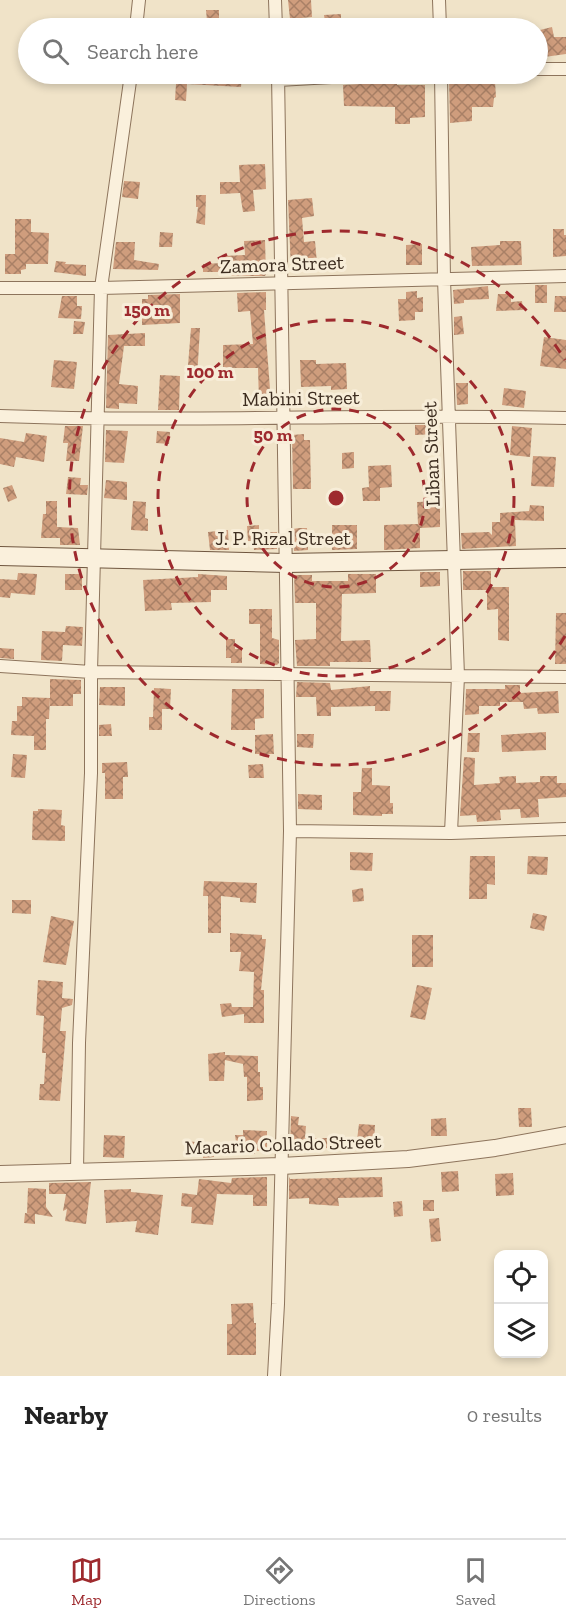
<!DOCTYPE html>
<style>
:root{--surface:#fff;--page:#f6f6f6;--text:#222;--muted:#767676;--line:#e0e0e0;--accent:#9e2a2e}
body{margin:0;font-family:"Zilla Slab",serif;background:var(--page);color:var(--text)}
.controls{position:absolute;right:18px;bottom:18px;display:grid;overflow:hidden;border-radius:12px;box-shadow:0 3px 9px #0003}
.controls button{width:54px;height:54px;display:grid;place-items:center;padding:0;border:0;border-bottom:2px solid var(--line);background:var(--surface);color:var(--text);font:30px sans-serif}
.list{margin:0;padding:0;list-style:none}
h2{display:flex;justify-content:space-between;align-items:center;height:78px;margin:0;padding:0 24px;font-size:26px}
h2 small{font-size:20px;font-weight:400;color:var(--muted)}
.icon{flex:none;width:33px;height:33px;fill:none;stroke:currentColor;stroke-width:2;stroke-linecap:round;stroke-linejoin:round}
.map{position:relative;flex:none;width:566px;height:1376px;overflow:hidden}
.search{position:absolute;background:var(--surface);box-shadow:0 3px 9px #0003;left:18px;right:18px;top:18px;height:66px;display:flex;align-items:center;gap:15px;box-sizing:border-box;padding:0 21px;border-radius:33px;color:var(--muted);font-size:22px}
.sheet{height:162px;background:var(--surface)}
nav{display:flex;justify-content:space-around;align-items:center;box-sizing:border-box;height:84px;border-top:2px solid var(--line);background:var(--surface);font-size:16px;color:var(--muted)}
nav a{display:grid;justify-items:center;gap:3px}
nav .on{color:var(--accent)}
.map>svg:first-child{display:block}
</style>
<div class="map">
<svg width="566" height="1376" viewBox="0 0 566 1376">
<defs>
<pattern id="building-cross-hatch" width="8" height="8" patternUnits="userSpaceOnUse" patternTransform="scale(1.5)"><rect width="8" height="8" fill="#cf9d7d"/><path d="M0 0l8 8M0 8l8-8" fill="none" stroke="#a98066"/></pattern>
</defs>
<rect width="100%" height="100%" fill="#f0e3c8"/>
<path fill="url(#building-cross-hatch)" d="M288 0H311L312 17 290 19Z
M206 10H219V20L207 21Z
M341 14V28H326L324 15Z
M552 27 554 37H566V54L537 58V39L542 38 540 30Z
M139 74H242L241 87 187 84 186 101 175 100 176 84 138 83Z
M459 79V83L473 82V84L495 82 496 97 494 98 493 107H472V121L450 123 449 80Z
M397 82V85H425V117L410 118V124H395V107L344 106 343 85Z
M265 164 266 189 253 190 255 211 243 212 240 193 220 194V182H240L239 165Z
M124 181 140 182 138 199 122 197Z
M196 195H206L205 225 196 223 198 207H196Z
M312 198 314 216 302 218 304 242 315 241 317 263 309 264V267L291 269 288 200Z
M15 219H31V232L49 233 48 264H26V269L21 270V274H5V254H15Z
M553 229H564V235H566V256L553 257Z
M160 232 173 233 172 247H159Z
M265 240 266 274 265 276H236L223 275V272H203V264L223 263V256L245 255 244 241Z
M500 241H521L522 265 472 266 471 247 500 245Z
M116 242H135L134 260 159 264 158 270 113 269Z
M422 244V265H406V245Z
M56 261 66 262 65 264 86 265V276L54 272Z
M535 285H547V303H535Z
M488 286 489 299 464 300V303L454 304 453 290Z
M417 291V298L423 297V312H415V320L399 321 398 299H406V292Z
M266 292V310H264L271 402 259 403 258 368H223V345L253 344 250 311 238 312 237 293Z
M180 294V323L142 325V299H148V295Z
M498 294H511V302L522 301 523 310 496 311Z
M62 296H77V306H82L81 319 58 318Z
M555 296H566V312H554Z
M462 316 464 334 454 335V317Z
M74 321 85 322 83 334H73Z
M191 328H200L197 379 187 378Z
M145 333V346H124L119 384 138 386 137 404 119 403V409L106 408 108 335Z
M544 337 566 340V369L540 366Z
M54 360 77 362 74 389 51 387Z
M300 360H316V364L346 363 347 389 331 390V386L301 387Z
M160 375 180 376 179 410H158Z
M456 383H468V404L457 405Z
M504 388 526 391 524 408 502 405Z
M415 425H437V434L415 435Z
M65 426H83L79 461H66L68 443H63Z
M512 426 532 428 530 457 510 455Z
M106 430 128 431 124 463 105 462Z
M157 431 170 432 169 444 156 443Z
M26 433 47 436 44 462 16 457 14 467 0 464V438L24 442Z
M304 434V440H310L311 489H293L292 435Z
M354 452V468L342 469V453Z
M533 456 556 457 554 487 531 486Z
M391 465 392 487 380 488V501H363L362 488 369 487 368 466Z
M68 477 81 478 80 485H88L87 495 66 494Z
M106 480 127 482V500L104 498Z
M12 485 17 498 8 502 3 488Z
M46 501H57V527L78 528 80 545H60V538H41L43 514H46Z
M133 501 146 502 145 518 148 519V531L131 530Z
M440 501V527L420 528V548L384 550V525L418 524 417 502Z
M530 505 544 506V521L515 520 516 546 462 549 461 533 489 532 492 535V522H500V513L529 511Z
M259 525V533L277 532V549L254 550 253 541H248L247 526Z
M332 525H357V549L332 550Z
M299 528H307L308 550 294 551 293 529Z
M228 530 229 550H210L208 532Z
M463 571H491V587H509V641L498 640V609L487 610V590H463Z
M420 572H440V586L420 587Z
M18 573 37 574 35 595 11 593 10 598 0 597V579L17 580Z
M65 574H82V590H65Z
M198 574 227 576V590H211V602L171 603 172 610 145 611 143 580 198 577Z
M348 574H376V593L342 594 341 641 370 640 371 662H330V666H297L295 640 316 639V603H295L294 575H312V581H348Z
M249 609H272V638L279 640V663L277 665 260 664V624H249Z
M556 613H566V664H555Z
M66 626 83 627 82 646 63 645 62 661 41 660 42 631 65 632Z
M226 639H235V649H242V663H231V658H226Z
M0 648 14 649V659L0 658Z
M50 679 81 680V694H73V706H50Z
M297 682 330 683 331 690 370 686V691H391L390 711H375V706L331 707V716H317L316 697H296Z
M505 685H520V693L558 691 559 713 538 714 537 708 524 709 523 702H500V706H479V714L465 715 466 689H505Z
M100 687H125V706L99 705Z
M154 688 171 689 170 709H162V730H149V717H153Z
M232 689H264V718L255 719V730H231Z
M22 697 50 698 49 719H46V750H34V736L11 735 12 721H17V706H22Z
M111 724 112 736H99V725Z
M546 732V750L502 752 501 735Z
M468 733H480L479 752H467Z
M273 734 274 754H255V735Z
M297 734H314L313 748 297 747Z
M13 754 27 755 25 778 11 777Z
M464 757 475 758 474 785 500 783 499 777 516 776V783L540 782V776H557V783H566V797L538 799 539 817 521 818 520 809 500 810 501 820 477 822 476 815 460 816Z
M127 762 128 777H123V799H105V773H102V763Z
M263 764 264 778H249L248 765Z
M362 768H372V785L390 786V803H393V814H382V816L353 815V792H361Z
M298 794 322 795V810L298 809Z
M38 809 62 810 61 825 65 826V841L32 840 33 811H38Z
M350 852 373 853 372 871 350 870Z
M470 856H495V885L487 884V899H469Z
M528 856 548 857 547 875 527 874Z
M204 881 257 883 256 903 240 902V898L221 896V933H208V896H203Z
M363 888 364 901 353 902 352 890Z
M12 900H31V914L12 913Z
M533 913 547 916 544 931 530 928Z
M51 916 74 921 66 965 43 962Z
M230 933 262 935V939H266L261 990H264V1023H244V1014L222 1017 220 1004 231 1003 232 1007H253L254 972 239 971 241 952H230Z
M412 935H433V967H412Z
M38 980 63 982 62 998 73 999 72 1005 62 1008 60 1031H66L60 1101 39 1100 40 1084H44L46 1053H42L44 1016 36 1015Z
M417 985 432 988 425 1020 410 1017Z
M225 1052V1055L258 1056V1072H260V1087H263V1100L247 1101V1077H244L243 1064 225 1060 224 1081H209L208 1054Z
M518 1108H531L532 1127H519Z
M291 1116 299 1117 298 1125 306 1126 305 1138H327V1148L306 1150 290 1148Z
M446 1118 447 1136H431V1119Z
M359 1124 375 1125 374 1141 357 1140Z
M243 1130 267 1131V1151H255V1154H243V1152H229V1142H236L235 1135H243Z
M104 1135 125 1136 124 1158 103 1157Z
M186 1141 214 1144V1157L203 1158V1154L186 1153Z
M458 1171 459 1191 442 1192 441 1172Z
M513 1173 514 1195 496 1196 495 1174Z
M267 1177V1206H253V1195L217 1194 213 1225 191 1223 192 1207 181 1206 182 1193 197 1195 199 1179 231 1183 232 1178Z
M289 1177 290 1179 382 1177 383 1197 338 1198 339 1206 309 1204V1198L289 1199Z
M91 1182 86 1224 65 1221 67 1209 63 1211 66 1194H49V1183Z
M28 1188 46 1189V1207L53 1217 35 1214V1224L24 1223 25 1213 32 1214 27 1213Z
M131 1189V1192L163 1195 158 1235 135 1232 137 1221 106 1223 104 1190Z
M423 1200H434V1211H423Z
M402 1201 403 1216 394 1217 393 1202Z
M439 1218 441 1241 431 1242 429 1219Z
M253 1303 254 1323H256V1355H227V1324H232L231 1304Z"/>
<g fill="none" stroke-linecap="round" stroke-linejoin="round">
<defs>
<path id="minor" d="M275 0 276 28
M439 0 440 28
M136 28 139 0
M538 69H566
M441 74 444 279 458 676 451 833
M278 80 385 74
M0 288H101L566 276
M0 416C189 423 377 413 566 418
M0 666 91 672 566 677
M290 831 451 833 566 829
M77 1171 79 1043 91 773V672L101 288 131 74
M274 1376 278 1304 290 831 278 74"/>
<path id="tertiary" d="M0 1174 281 1166 408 1159 495 1148 566 1135"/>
<path id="secondary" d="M0 556 286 563 566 558"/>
</defs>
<use href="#minor" stroke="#8d745c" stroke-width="14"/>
<use href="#tertiary" stroke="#8d745c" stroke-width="18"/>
<use href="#secondary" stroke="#6f563f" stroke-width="20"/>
<use href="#minor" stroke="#faf0dc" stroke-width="12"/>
<use href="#tertiary" stroke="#faf0dc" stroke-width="16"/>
<use href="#secondary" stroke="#faf0dc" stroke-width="18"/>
</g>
<g fill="none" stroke="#9e2a2e" stroke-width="3" stroke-dasharray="10 8">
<circle cx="336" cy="498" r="89"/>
<circle cx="336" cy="498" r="178"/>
<path d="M565 636A267 267 0 1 1 565 360"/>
</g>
<g text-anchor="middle" stroke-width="6" stroke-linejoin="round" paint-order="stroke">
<g font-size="20" fill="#3d2d20" stroke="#f7edd8">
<text transform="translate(282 264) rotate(-2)" y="7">Zamora Street</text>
<text transform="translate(301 398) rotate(-1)" y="7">Mabini Street</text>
<text transform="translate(431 454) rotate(-92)" y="7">Liban Street</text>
<text x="283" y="545">J. P. Rizal Street</text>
<text transform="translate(283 1144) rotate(-2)" y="7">Macario Collado Street</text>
</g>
</g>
<circle cx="336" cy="498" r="9" fill="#9e2a2e" stroke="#f7edd8" stroke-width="3"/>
<g font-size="18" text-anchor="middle" font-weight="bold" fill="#9e2a2e" stroke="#f7edd8" stroke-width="6" stroke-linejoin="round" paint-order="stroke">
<text x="147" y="316">150 m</text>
<text x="210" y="378">100 m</text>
<text x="273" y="441">50 m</text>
</g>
</svg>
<div class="controls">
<button><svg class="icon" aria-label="locate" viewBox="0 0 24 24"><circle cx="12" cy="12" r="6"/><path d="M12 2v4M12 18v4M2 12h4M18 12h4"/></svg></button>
<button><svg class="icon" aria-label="layers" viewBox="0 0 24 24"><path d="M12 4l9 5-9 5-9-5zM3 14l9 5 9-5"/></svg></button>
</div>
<div class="search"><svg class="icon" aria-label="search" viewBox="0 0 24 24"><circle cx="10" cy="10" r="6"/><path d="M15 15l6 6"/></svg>Search here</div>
</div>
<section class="sheet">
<h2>Nearby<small>0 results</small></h2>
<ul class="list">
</ul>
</section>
<nav>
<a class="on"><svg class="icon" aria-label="map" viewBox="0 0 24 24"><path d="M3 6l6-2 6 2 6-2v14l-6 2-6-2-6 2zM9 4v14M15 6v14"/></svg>Map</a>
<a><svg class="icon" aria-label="directions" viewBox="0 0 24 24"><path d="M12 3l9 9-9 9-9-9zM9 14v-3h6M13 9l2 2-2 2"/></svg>Directions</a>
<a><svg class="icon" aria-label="saved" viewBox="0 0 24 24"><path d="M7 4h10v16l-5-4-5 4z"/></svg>Saved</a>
</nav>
